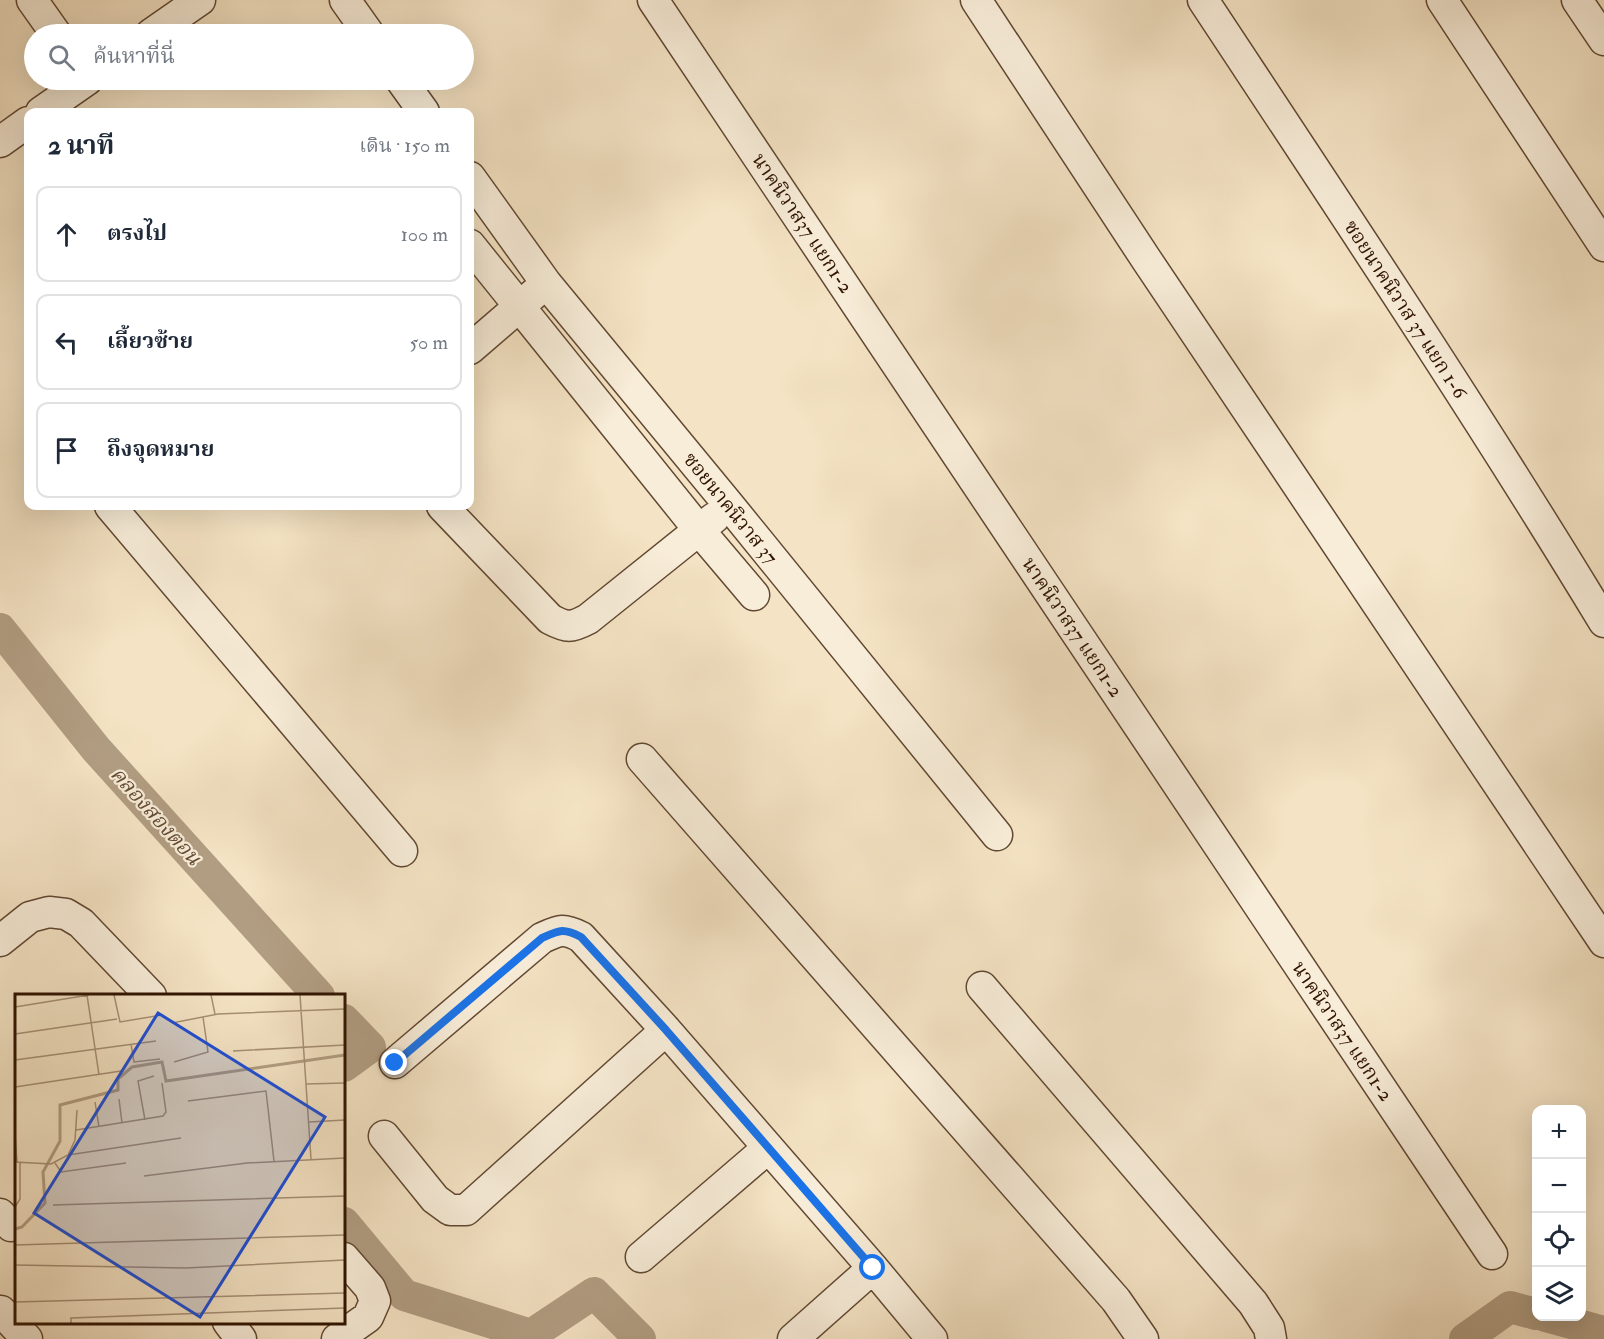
<!DOCTYPE html>
<html lang="th">
<meta charset="utf-8">
<style>
:root{--surface:#fff;--page:#f2f2f3;--text:#1f2937;--muted:#747a83;--line:#e0e1e3}
body{margin:0;font-family:"IM FELL Double Pica","Noto Serif Thai",serif;background:var(--page);color:var(--text)}
.controls{position:absolute;right:18px;bottom:18px;display:grid;overflow:hidden;border-radius:12px;box-shadow:0 6px 24px #0002}
.controls button{width:54px;height:54px;display:grid;place-items:center;padding:0;border:0;border-bottom:2px solid var(--line);background:var(--surface);color:var(--text);font:30px sans-serif}
.stop{position:absolute;width:18px;height:18px;margin:-14px;border:4px solid #1a73e8;border-radius:50%;background:#fff}
.stop.end{background:#1a73e8;border-color:#fff;box-shadow:0 2px 6px #0008}
.list{margin:0;padding:0;list-style:none}
h2{display:flex;justify-content:space-between;align-items:center;height:78px;margin:0;padding:0 24px;font-size:26px}
h2 small{font-size:20px;font-weight:400;color:var(--muted)}
.list li{display:grid;grid-template-columns:39px 1fr auto;gap:18px;align-items:center;box-sizing:border-box;height:96px;margin:0 12px 12px;padding:0 12px;border:2px solid var(--line);border-radius:12px}
.list b{display:block;font-size:22px;white-space:nowrap}
.list em{font-size:20px;font-style:normal;color:var(--muted)}
.icon{flex:none;width:33px;height:33px;fill:none;stroke:currentColor;stroke-width:2;stroke-linecap:round;stroke-linejoin:round}
.map{position:relative;flex:none;width:1604px;height:1339px;overflow:hidden}
.search{position:absolute;background:var(--surface);box-shadow:0 6px 24px #0002;left:24px;top:24px;width:450px;height:66px;display:flex;align-items:center;gap:15px;box-sizing:border-box;padding:0 21px;border-radius:33px;color:var(--muted);font-size:22px}
.panel{position:absolute;background:var(--surface);box-shadow:0 6px 24px #0002;left:24px;top:108px;width:450px;height:402px;border-radius:12px}
.map>svg:first-child{display:block}
</style>
<div class="map">
<svg width="1604" height="1339" viewBox="0 0 1604 1339">
<rect width="100%" height="100%" fill="#f4e3c4"/>
<filter id="stains"><feTurbulence type="fractalNoise" baseFrequency=".00333" numOctaves="4"/><feColorMatrix values="0 0 0 0 .2 0 0 0 0 .09 0 0 0 0 .02 0 0 0 .5 -.17"/></filter>
<radialGradient id="worn" r=".72"><stop offset=".6" stop-color="#630" stop-opacity="0"/><stop offset="1" stop-color="#630" stop-opacity=".3"/></radialGradient>
<g fill="none" stroke-linecap="round" stroke-linejoin="round">
<path stroke="#b19d82" stroke-width="32" d="M0 629 96 749 319 996
M344 1020 370 1047 344 1066
M344 1223 404 1295 531 1335 594 1293 640 1339
M1546 1316 1604 1332
M1465 1339 1510 1307 1536 1314"/>
<defs>
<path id="minor" d="M32 0 56 34
M345 0 369 34
M653 0 1492 1254
M976 0 1146 259 1604 942
M1203 0C1339 206 1476 411 1604 622
M1442 0 1604 246
M1577 0 1604 40
M151 34 200 0
M401 80 424 112
M41 112 87 80
M0 142 28 122
M470 177 546 283 729 505 997 835
M470 245 699 530 754 595
M470 349 535 293
M110 506 402 851
M442 506 550 619C567 628 571 628 588 619L714 518
M642 759 1116 1300 1143 1339
M0 941 30 917 49 912 66 914 81 923 151 996
M982 987 1253 1303 1269 1328 1271 1339
M395 1063 542 938C560 930 563 928 581 937L666 1030 873 1268 932 1339
M384 1136 435 1199 450 1210H466L666 1030
M0 1214 11 1226
M641 1257 768 1148
M1 1311 27 1339
M228 1322 241 1339
M337 1339 368 1317 375 1301 370 1288 344 1258
M793 1339 873 1268"/>
</defs>
<use href="#minor" stroke="#614832" stroke-width="33"/>
<use href="#minor" stroke="#f8edd9" stroke-width="30"/>
</g>
<g fill="none" stroke-linecap="round" stroke-linejoin="round">
<path stroke="#1a73e8" stroke-width="8" d="M395 1063 542 938C560 930 563 928 581 937L666 1030 873 1268"/>
</g>
<g text-anchor="middle" stroke-width="4.5" stroke-linejoin="round" paint-order="stroke">
<g font-size="20" fill="#301401" stroke="#f8edd9">
<text transform="translate(803 223) rotate(56)" y="7">นาคนิวาส37 แยก1-2</text>
<text transform="translate(1406 309) rotate(57)" y="7">ซอยนาคนิวาส 37 แยก 1-6</text>
<text transform="translate(731 508) rotate(51)" y="7">ซอยนาคนิวาส 37</text>
<text transform="translate(1073 627) rotate(56)" y="7">นาคนิวาส37 แยก1-2</text>
<text transform="translate(1343 1031) rotate(56)" y="7">นาคนิวาส37 แยก1-2</text>
</g>
<g font-size="21" font-style="italic" fill="#644b35" stroke="#f8edd9">
<text transform="translate(156 816) rotate(48)" y="7">คลองสองตอน</text>
</g>
</g>
<g transform="translate(15 994)">
<rect width="330" height="330" fill="#f4e3c4"/>
<path fill="none" stroke="#b19d82" stroke-width="3" d="M0 235 7 233 30 209 28 178 45 147V111L103 96V85L117 73 147 68 151 87 330 61"/>
<path fill="none" stroke="#a69076" stroke-width="1.5" d="M72 1 84 81M99 1 105 28 147 21M196 1 200 20M285 1 296 165M0 13 74 1M157 29 203 20 330 15M0 40 102 25M116 50 119 68 145 65M218 57 330 51M0 66 141 47M159 68 193 58 188 23M291 90 330 89M0 93 106 77M104 105 107 129M173 107 251 97 259 167M80 108 84 133M130 126 123 87 139 82M294 128 330 126M61 136 148 122 151 118 147 89M0 140 2 168M53 161 166 144M0 168 36 170 53 161 60 146 62 116M40 169 46 178 111 169M129 182 232 169 330 164M38 211 330 202M0 213 5 205V168M0 251 330 241M0 271 171 274 330 266M0 308 330 299M56 329V324L330 314"/>
<path fill="#1d4ed8" fill-opacity="0.15" stroke="#1d4ed8" stroke-width="3" d="M143 19 310 123 185 323 19 219Z"/>
<rect width="330" height="330" fill="none" stroke="#301401" stroke-width="3"/>
</g>
<rect width="100%" height="100%" filter="url(#stains)"/>
<rect width="100%" height="100%" fill="url(#worn)"/>
</svg>
<div class="controls">
<button>+</button>
<button>−</button>
<button><svg class="icon" aria-label="locate" viewBox="0 0 24 24"><circle cx="12" cy="12" r="6"/><path d="M12 2v4M12 18v4M2 12h4M18 12h4"/></svg></button>
<button><svg class="icon" aria-label="layers" viewBox="0 0 24 24"><path d="M12 4l9 5-9 5-9-5zM3 14l9 5 9-5"/></svg></button>
</div>
<div class="stop" style="left:873px;top:1268px"></div>
<div class="stop end" style="left:395px;top:1063px"></div>
<div class="search"><svg class="icon" aria-label="search" viewBox="0 0 24 24"><circle cx="10" cy="10" r="6"/><path d="M15 15l6 6"/></svg>ค้นหาที่นี่</div>
<section class="panel">
<h2>2 นาที<small>เดิน · 150 m</small></h2>
<ul class="list">
<li><svg class="icon" aria-label="ahead" viewBox="0 0 24 24"><path d="M12 20V5M6 11l6-6 6 6"/></svg><div><b>ตรงไป</b></div><em>100 m</em></li>
<li><svg class="icon" aria-label="left" viewBox="0 0 24 24"><path d="M17 20v-9H6M10 6l-5 5 5 5"/></svg><div><b>เลี้ยวซ้าย</b></div><em>50 m</em></li>
<li><svg class="icon" aria-label="arrive" viewBox="0 0 24 24"><path d="M6 21V4h12l-3 4 3 4H6"/></svg><div><b>ถึงจุดหมาย</b></div></li>
</ul>
</section>
</div>
